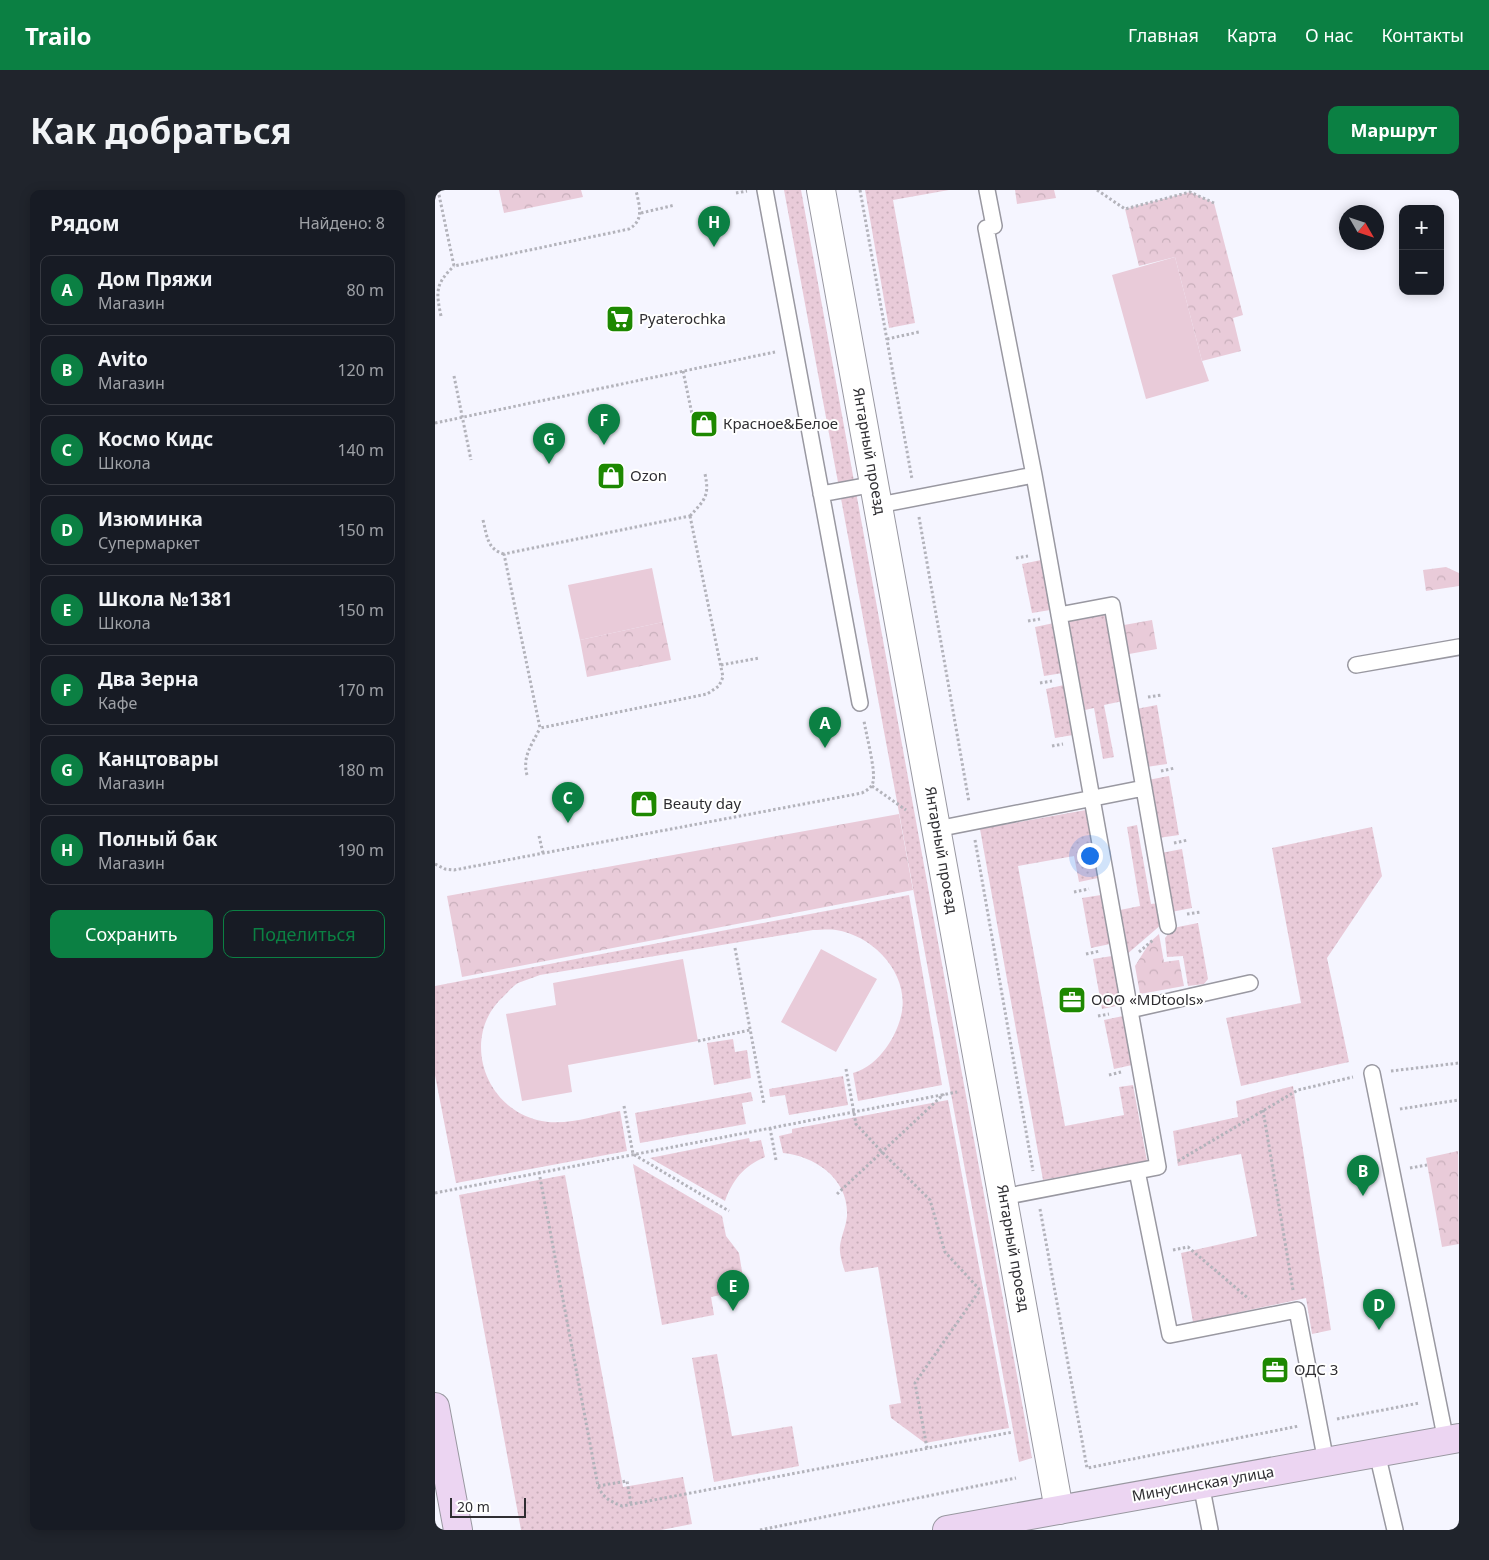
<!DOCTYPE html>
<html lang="ru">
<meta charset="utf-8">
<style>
:root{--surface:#171b24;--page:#20242c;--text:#f1f3f6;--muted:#9ea1a6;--line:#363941;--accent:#0b8043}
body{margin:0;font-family:"Noto Sans",sans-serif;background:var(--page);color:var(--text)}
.controls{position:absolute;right:15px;top:15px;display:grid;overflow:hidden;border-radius:10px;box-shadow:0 2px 12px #0003}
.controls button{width:45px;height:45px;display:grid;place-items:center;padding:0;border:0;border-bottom:1px solid var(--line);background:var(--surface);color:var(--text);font:25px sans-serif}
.compass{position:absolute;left:904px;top:15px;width:45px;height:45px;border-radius:50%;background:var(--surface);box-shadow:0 2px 12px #0003;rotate:129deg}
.scale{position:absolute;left:15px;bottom:12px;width:76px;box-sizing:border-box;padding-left:5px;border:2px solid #2f2e32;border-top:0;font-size:14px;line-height:18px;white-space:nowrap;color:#2f2e32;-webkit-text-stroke:4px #fff;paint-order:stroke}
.you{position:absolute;left:654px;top:665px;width:18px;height:18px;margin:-12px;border:4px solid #fff;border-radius:50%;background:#1a73e8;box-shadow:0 0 0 8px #1a73e833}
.badge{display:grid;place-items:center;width:32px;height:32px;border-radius:50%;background:var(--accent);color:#fff;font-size:16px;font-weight:700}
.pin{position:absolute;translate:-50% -41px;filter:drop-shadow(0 1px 2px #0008)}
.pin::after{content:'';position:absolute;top:26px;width:18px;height:15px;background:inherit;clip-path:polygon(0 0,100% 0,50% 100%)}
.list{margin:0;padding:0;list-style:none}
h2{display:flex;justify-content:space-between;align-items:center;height:65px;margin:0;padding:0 20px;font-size:21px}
h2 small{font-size:16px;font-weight:400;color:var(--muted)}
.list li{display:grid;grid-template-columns:32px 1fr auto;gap:15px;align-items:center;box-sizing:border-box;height:70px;margin:0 10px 10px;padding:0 10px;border:1px solid var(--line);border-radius:10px}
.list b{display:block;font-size:19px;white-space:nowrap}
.list p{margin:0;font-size:16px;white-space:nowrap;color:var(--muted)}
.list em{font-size:16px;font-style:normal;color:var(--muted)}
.actions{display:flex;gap:10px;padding:15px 20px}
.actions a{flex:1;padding:11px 0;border:1px solid var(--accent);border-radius:10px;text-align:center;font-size:18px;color:var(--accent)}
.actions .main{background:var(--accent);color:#fff}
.map{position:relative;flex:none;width:1024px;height:1340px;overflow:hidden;border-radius:10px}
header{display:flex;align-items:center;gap:30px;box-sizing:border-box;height:70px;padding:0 25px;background:var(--accent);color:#fff}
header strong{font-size:24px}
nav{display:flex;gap:28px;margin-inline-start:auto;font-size:18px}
.intro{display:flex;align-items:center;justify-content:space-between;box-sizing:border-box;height:120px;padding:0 30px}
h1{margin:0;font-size:35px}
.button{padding:12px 22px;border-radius:10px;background:var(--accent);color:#fff;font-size:18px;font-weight:700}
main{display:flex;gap:30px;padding:0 30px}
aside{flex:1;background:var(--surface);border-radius:10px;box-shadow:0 2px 12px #0003}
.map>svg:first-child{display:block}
</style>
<header>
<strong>Trailo</strong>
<nav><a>Главная</a><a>Карта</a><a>О нас</a><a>Контакты</a></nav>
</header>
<div class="intro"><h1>Как добраться</h1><a class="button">Маршрут</a></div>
<main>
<aside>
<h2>Рядом<small>Найдено: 8</small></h2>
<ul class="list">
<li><span class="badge">A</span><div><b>Дом Пряжи</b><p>Магазин</p></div><em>80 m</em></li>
<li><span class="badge">B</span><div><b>Avito</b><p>Магазин</p></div><em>120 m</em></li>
<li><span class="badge">C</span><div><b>Космо Кидс</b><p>Школа</p></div><em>140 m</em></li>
<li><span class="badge">D</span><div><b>Изюминка</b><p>Супермаркет</p></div><em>150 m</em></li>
<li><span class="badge">E</span><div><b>Школа №1381</b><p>Школа</p></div><em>150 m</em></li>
<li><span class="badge">F</span><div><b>Два Зерна</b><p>Кафе</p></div><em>170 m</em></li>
<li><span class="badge">G</span><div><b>Канцтовары</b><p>Магазин</p></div><em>180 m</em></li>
<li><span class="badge">H</span><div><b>Полный бак</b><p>Магазин</p></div><em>190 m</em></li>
</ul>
<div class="actions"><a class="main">Сохранить</a><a>Поделиться</a></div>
</aside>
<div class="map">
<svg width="1024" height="1340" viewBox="0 0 1024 1340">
<defs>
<pattern id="grass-dots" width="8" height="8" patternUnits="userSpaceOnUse" patternTransform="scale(1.25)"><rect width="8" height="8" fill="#e9cbd9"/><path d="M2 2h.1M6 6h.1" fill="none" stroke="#c8afbb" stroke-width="1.8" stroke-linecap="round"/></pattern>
<pattern id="forest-crowns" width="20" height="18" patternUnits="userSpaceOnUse" patternTransform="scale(1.25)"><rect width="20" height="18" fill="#e9cbd9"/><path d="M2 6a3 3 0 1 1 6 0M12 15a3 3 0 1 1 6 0" fill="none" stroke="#c8afbb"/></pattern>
</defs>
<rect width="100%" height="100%" fill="#f5f5ff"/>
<path fill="url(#grass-dots)" d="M349 0H366L597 1268 584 1272Z
M430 0H514L458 10 480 133 454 138Z
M606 370 615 420 597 423 587 374Z
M670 417 688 511 669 515 679 567 668 569 659 518 650 520 632 424Z
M619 433 628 483 609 486 600 437Z
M629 495 638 545 620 548 611 499Z
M722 515 732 574 711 577 701 519Z
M734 586 744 645 723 648 713 590Z
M651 620 663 688 644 692 639 666 583 676 630 936 689 925 684 897 698 895 712 971 608 990 545 639Z
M702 635 716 714 724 713 727 734 691 765 685 720 705 716 692 637Z
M937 637 947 686 892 768 914 872 806 896 791 828 866 813 837 658Z
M747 659 757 718 736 722 726 663Z
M474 705 507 895 423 911 418 883C432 879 443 869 451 858 458 848 463 838 466 826 476 786 440 746 401 740 394 739 385 740 378 740L105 785C98 788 90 790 83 793 78 796 73 802 69 806 26 844 47 916 102 930 129 937 159 926 185 921L192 961 21 993 0 885V796Z
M666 705 675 754 656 758 647 708Z
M763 733 773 789 769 794 753 796 748 766 732 767 730 748 738 738Z
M677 766 686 815 667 819 658 769Z
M688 826 697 875 679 879 669 830Z
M298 849 300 862 312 860 316 888 279 895 272 853Z
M408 886 413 915 354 925 350 905 335 907 334 899Z
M858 896 896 1140 877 1144 871 1108 758 1132 746 1063 822 1046 806 964 743 976 738 941 803 927 801 911Z
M316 902 318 911 307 913 311 934 205 953 200 923Z
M513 910 574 1238 490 1253 456 1228 454 1215 466 1213 443 1077 410 1082C408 1075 404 1064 405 1056 406 1046 411 1037 412 1026 414 989 380 966 348 963L344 946 357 943V939Z
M314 948 315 952 326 950 330 967C309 976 298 989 290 1011L215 968Z
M198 974 287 1026 291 1046 304 1063 310 1100 276 1107 279 1125 227 1135Z
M130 985 188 1297 248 1287 257 1334 226 1340H86L24 1005Z
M282 1164 297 1246 357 1236 364 1276 279 1292 257 1168Z"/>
<path fill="url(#forest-crowns)" d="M64 0H146L148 7 69 23Z
M580 0H619L621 8 582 14Z
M755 2 779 13 808 125 798 128 806 161 767 171 740 67 704 76 690 19Z
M1011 377 1024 383V396L991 401 988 380Z
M717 430 722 459 694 464 689 435Z
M228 432 236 470 152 487 145 450Z
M464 624 478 700 27 787 12 706Z
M724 744 729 772 744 770 749 796 705 804 700 776 715 752Z
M1023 961 1024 1054 1007 1057 991 968Z"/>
<path fill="#e9cbd9" d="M740 67 767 171 774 191 711 209 677 85Z
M217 378 228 432 145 450 133 395Z
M386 759 442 789 401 862 346 832Z
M248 769 263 851 133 875 137 902 87 911 71 824 121 815 118 793Z"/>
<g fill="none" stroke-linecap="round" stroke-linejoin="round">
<defs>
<path id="lane" d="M330 0 425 513
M552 0 559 36 551 38 599 285 723 977 568 1007
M386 304 440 294
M444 315 599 285
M624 425 677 415 733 736
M921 475 1024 457
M502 639 709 598
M695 820 815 793
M937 883 1011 1251
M702 981 735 1145 862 1120 891 1272
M942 1263 960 1340
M766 1294 775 1340"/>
<path id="street" d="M386 0 624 1320"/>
<path id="secondary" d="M0 1217 23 1340
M512 1340 1024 1248"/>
</defs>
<use href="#lane" stroke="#9998a1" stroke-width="18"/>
<use href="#street" stroke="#9998a1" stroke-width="30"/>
<use href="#secondary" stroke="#9998a1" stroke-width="30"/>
<path stroke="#b3b3bb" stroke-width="3" stroke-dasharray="2.5 2.5" stroke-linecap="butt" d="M3 0 19 76 194 39C210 30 204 15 201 0
M425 0 477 289
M662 0 690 19 755 2 779 13
M301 3 312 1
M206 23 240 15
M6 126C1 102 0 94 19 76
M452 149 484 142
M248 181 257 224
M19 186 36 270
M0 233 340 162
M255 326 288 487 284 496 272 504 105 538 69 364Z
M255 326C269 310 275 307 270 284
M484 327 534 612
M48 330C52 346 52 359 69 364
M581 368 593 366
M593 431 605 429
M286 475 324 468
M605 493 617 491
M713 507 727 505
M617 556 628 554
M726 581 740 578
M92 585C87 566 97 555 105 538
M437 596 471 620
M104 646 108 663
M540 650 598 981
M739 653 753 650
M0 674 10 679 19 680 427 603C432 600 437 598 438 592 441 581 431 544 429 531
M639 702 654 699
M752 724 766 722
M300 758 329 914
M704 762 718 750
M651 764 665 761
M663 826 674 824
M263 851 315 840
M411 879 421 934 447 962 495 1010 510 1062 545 1100 480 1193 492 1258
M956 881 1024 873
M674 885 686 882
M189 916 198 964 294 1021
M965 919 1024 910
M828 920 858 1100
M335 938 341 970
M743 971 863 900 918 887
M975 978 992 975
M104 982 163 1296C169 1309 175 1311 187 1316L578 1242
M0 1003 522 902
M402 1004 509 904
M605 1019 652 1278 864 1236
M738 1060 753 1057 814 1109
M902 1229 984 1213
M163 1296 192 1291 196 1314
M325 1340 581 1288"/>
<use href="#lane" stroke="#fff" stroke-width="15"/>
<use href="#street" stroke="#fff" stroke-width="28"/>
<use href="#secondary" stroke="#ecd5f2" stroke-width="28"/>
</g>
<defs>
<symbol id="supermarket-square" viewBox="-11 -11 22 22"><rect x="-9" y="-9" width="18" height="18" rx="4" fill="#1d8801" stroke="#fff"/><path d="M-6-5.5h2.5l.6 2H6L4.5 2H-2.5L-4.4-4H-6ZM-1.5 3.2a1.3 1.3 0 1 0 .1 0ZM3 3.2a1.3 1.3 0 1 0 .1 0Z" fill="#fff"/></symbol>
<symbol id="shop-square" viewBox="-11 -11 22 22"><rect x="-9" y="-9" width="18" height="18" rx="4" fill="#1d8801" stroke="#fff"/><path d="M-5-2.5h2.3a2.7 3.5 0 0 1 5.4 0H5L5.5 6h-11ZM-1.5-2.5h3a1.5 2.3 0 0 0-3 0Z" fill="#fff"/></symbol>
<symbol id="office-square" viewBox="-11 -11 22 22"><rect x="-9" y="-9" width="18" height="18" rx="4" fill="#1d8801" stroke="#fff"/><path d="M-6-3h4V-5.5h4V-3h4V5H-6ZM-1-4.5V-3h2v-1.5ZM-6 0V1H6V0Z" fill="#fff"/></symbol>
</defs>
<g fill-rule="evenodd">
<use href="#supermarket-square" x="169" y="113" width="32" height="32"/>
<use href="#shop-square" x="253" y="218" width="32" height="32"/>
<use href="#shop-square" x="160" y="270" width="32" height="32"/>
<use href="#shop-square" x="193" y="598" width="32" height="32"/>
<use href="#office-square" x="621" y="794" width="32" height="32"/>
<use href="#office-square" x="824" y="1164" width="32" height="32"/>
</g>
<g text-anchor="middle" stroke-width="4" stroke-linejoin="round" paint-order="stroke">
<g font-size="15" fill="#2f2e32" stroke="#fff" text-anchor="start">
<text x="204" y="134">Pyaterochka</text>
<text x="288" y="239">Красное&amp;Белое</text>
<text x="195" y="291">Ozon</text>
<text x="228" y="619">Beauty day</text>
<text x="656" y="815">ООО «MDtools»</text>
<text x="859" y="1185">ОДС 3</text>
</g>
<g font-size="15" fill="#2f2e32" stroke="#fff">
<text transform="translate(434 261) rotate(80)" y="5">Янтарный проезд</text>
<text transform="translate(506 660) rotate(80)" y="5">Янтарный проезд</text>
<text transform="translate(578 1058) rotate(80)" y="5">Янтарный проезд</text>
<text transform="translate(768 1294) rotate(-10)" y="5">Минусинская улица</text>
</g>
</g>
</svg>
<div class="controls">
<button>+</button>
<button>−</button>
</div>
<svg class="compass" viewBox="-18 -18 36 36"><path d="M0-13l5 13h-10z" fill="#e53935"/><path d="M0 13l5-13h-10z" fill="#9ea1a6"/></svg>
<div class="scale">20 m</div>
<div class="you"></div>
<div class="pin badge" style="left:390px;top:558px">A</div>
<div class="pin badge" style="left:928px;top:1006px">B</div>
<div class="pin badge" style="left:133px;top:633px">C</div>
<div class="pin badge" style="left:944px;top:1140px">D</div>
<div class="pin badge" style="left:298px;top:1121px">E</div>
<div class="pin badge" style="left:169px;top:255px">F</div>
<div class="pin badge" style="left:114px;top:274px">G</div>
<div class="pin badge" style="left:279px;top:57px">H</div>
</div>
</main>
